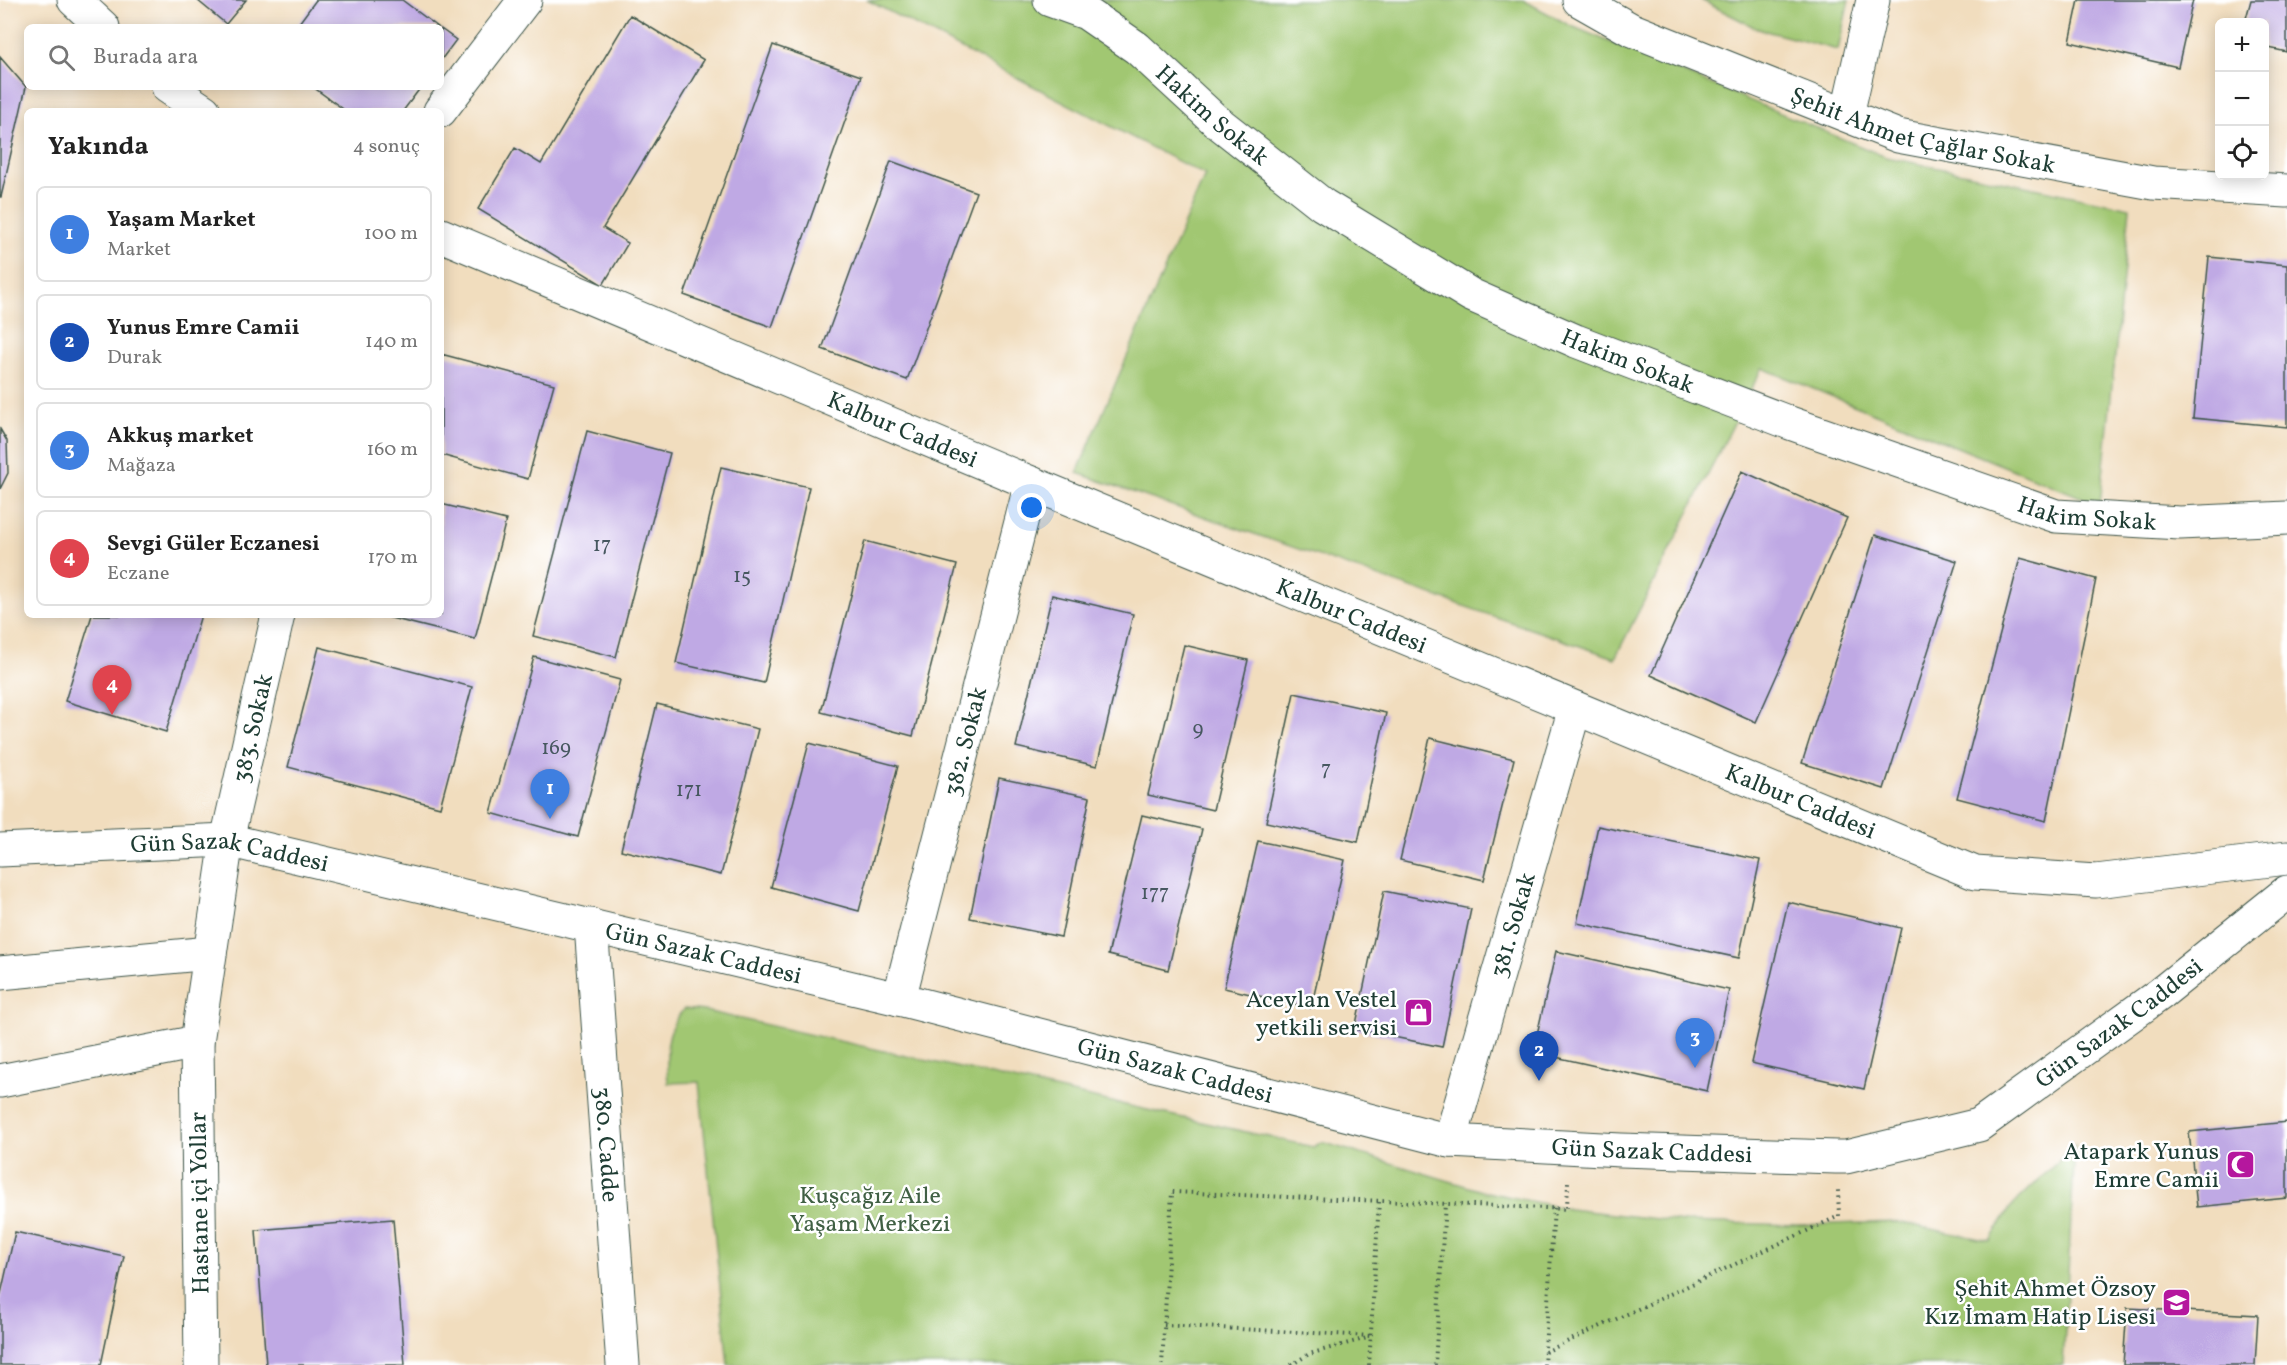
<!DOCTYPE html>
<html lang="tr">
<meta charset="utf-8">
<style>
:root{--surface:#fff;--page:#f6f6f6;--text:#222;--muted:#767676;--line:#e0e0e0;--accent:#0b8043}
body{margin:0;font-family:Vollkorn,serif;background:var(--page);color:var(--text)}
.controls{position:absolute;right:18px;top:18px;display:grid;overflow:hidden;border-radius:9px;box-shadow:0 3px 15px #0003}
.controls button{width:54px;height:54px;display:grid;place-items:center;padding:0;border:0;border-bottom:2px solid var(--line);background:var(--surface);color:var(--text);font:30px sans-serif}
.you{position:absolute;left:1032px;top:508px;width:21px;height:21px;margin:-15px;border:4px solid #fff;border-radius:50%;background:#1a73e8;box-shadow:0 0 0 9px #1a73e833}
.badge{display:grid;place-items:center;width:39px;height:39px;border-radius:50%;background:var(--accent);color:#fff;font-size:20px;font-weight:700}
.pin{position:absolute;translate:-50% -50px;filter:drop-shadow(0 2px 3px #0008)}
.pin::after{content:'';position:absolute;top:32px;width:21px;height:18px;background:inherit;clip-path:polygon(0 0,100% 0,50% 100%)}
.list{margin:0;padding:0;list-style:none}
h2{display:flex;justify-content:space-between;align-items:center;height:78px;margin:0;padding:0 24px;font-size:26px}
h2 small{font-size:20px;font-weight:400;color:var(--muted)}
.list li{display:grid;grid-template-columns:39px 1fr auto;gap:18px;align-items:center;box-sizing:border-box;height:96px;margin:0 12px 12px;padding:0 12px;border:2px solid var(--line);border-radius:9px}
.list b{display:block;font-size:22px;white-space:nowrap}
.list p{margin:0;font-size:20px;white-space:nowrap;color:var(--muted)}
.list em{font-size:20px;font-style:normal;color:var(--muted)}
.icon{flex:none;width:33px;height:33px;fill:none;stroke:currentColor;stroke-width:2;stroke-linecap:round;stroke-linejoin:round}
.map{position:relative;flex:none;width:2287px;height:1365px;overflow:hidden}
.search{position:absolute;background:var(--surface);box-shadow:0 3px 15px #0003;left:24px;top:24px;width:420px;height:66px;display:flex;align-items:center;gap:15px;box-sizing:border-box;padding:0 21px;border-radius:9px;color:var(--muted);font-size:22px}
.panel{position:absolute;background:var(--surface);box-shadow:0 3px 15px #0003;left:24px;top:108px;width:420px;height:510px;border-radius:9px}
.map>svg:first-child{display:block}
</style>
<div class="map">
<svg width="2287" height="1365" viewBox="0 0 2287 1365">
<rect width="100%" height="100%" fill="#fff"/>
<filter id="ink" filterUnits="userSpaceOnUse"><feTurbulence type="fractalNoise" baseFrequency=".0167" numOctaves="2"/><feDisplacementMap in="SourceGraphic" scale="12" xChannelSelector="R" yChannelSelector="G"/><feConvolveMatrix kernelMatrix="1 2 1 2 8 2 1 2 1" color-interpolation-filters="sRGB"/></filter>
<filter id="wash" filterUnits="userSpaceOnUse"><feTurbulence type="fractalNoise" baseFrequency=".008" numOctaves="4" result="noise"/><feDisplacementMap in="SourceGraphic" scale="24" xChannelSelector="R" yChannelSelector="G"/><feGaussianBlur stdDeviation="1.35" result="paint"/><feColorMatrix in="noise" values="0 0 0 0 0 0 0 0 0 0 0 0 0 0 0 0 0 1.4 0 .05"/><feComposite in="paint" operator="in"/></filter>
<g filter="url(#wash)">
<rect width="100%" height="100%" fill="#f1ddbe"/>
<path fill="#a1c772" stroke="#608253" stroke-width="1.5" d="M867 0H1523L1569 25 1886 157 2130 208 2100 505 1762 368 1615 658 1077 473 1205 175Z
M1701 0H1849L1838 50 1758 29Z
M684 1009 705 1011 1313 1147 1322 1142 1482 1191 1569 1209 1684 1222 1799 1225 1897 1222 1990 1241 2010 1208 2075 1145 2063 1365H728L699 1082 668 1083C666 1056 664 1030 684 1009Z"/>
<g id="blocks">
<path fill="#bfa9e4" d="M197 0H246L226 24Z
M316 0H402L438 27H296Z
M2079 0H2193L2178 67 2070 42Z
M2251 0H2287V52L2264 47V22H2245Z
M630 15 704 60 603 228 628 243 603 285 478 209 515 148 541 164Z
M441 29 456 40 441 60Z
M773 45 861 76 772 327 684 295Z
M0 57 26 87 1 197H0Z
M313 87H421L403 111H346Z
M891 161 976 192 907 380 822 349Z
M2209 257 2287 265V427L2193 418Z
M441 354 554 384 528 479 441 455Z
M0 429 7 441 8 473 0 489Z
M587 431 670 453 616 657 533 636Z
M721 467 809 487 764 683 676 663Z
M1742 471 1847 518 1756 722 1651 675Z
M441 504 506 520 475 639 383 616 441 615Z
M1875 535 1957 561 1884 789 1802 763Z
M865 541 957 565 913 736 821 712Z
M2020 558 2096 579 2046 821 1957 798Z
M1052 595 1133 614 1097 766 1016 747Z
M92 615H201L166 732 65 701Z
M1184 645 1248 660 1213 810 1148 795Z
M319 647 472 687 440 807 288 767Z
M534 657 620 680 578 837 491 813Z
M1294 693 1386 713 1358 842 1266 822Z
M657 704 758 729 721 875 621 850Z
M1430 738 1514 759 1484 880 1400 860Z
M809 743 898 766 859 911 771 887Z
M999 778 1090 797 1061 937 970 918Z
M1142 815 1202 829 1168 970 1108 955Z
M1598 826 1760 860 1739 958 1577 923Z
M1258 841 1345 860 1311 1008 1224 988Z
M1384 891 1471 909 1442 1047 1355 1029Z
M1788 902 1901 928 1864 1089 1751 1063Z
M1556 951 1729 990 1707 1091 1533 1052Z
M2287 1122V1198L2197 1207 2189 1132Z
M393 1219 405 1365H266L256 1230Z
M15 1232 124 1256 101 1365H0V1298Z
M2127 1308 2258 1315 2255 1365H2123Z"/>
</g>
</g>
<g filter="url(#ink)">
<use href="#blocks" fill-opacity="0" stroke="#3e5549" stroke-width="1.5"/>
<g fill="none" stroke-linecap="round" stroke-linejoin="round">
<defs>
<g id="minor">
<path d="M74 0 103 27"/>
<path id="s1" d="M1050 0 1086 13 1137 48 1215 120 1323 205 1471 295 1576 341 1790 423 2056 516 2180 523 2287 518"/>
<path id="s2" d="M1579 0 1630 29 1898 136 2153 183 2287 191"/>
<path d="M168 87 204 111"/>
<path d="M440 111 525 0"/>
<path d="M1847 115 1873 0"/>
<path id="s3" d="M441 235 1031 483 1975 873 2096 881 2287 858"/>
<path id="s4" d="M0 850 227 840 899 999 1450 1141 1621 1150 1836 1157H1846L1979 1125 2160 994 2287 892"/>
<path id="s5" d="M591 925 623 1365"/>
<path d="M0 973 210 953"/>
<path id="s6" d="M899 999 1031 483"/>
<path d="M0 1081 197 1042"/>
<path id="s7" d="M1450 1141 1575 708"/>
<path id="s8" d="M201 1365 197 1042 227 840 278 615"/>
</g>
</defs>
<use href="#minor" stroke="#3e5549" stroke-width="35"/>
<path stroke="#3e5549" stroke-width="4" stroke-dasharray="1.5 4.5" stroke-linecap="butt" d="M1164 1325 1371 1336
M1545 1352 1839 1216 1838 1190
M1162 1365 1172 1192 1567 1209 1568 1182
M1291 1365 1309 1354 1367 1338
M1369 1365 1379 1201
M1435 1365 1445 1203
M1544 1365 1554 1208"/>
<use href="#minor" stroke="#fff" stroke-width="33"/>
</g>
</g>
<defs>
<symbol id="shop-square" viewBox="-11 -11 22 22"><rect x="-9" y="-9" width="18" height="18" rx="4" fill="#b5179e" stroke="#fff"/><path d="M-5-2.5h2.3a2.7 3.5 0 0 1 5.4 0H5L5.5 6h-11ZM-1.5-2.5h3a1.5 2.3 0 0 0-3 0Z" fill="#fff"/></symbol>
<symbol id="mosque-square" viewBox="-11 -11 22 22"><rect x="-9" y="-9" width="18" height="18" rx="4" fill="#b5179e" stroke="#fff"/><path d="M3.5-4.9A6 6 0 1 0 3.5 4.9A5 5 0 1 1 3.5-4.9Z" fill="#fff"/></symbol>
<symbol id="school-square" viewBox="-11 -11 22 22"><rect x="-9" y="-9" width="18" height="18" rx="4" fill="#b5179e" stroke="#fff"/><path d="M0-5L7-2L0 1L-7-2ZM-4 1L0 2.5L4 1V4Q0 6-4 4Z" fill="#fff"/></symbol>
</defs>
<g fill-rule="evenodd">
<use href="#shop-square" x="1402" y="996" width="33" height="33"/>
<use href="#mosque-square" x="2224" y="1148" width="33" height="33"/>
<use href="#school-square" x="2160" y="1286" width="33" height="33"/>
</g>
<g text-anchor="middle" stroke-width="5" stroke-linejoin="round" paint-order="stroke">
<g font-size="21" fill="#475860">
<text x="602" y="551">17</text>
<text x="742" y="582">15</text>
<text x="1198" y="735">9</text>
<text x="556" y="754">169</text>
<text x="1326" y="775">7</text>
<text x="689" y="796">171</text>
<text x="1155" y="899">177</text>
</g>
<g font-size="24" fill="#1f3d34" stroke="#fff">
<text dy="8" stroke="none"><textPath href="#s1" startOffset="201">Hakim Sokak</textPath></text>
<text dy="8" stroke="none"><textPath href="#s2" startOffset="370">Şehit Ahmet Çağlar Sokak</textPath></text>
<text dy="8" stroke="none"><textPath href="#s1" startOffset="687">Hakim Sokak</textPath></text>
<text dy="8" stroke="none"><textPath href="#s3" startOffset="501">Kalbur Caddesi</textPath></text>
<text dy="8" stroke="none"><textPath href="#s1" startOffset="1173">Hakim Sokak</textPath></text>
<text dy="8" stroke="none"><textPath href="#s3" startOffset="987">Kalbur Caddesi</textPath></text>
<text dy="8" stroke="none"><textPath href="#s8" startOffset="642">383. Sokak</textPath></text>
<text dy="8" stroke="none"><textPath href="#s6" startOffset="266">382. Sokak</textPath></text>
<text dy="8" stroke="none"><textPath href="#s3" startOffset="1473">Kalbur Caddesi</textPath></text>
<text dy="8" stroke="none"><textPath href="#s4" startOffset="231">Gün Sazak Caddesi</textPath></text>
<text dy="8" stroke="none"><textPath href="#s7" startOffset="225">381. Sokak</textPath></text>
<text dy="8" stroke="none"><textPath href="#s4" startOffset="717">Gün Sazak Caddesi</textPath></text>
<text dy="8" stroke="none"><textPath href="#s4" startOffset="2193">Gün Sazak Caddesi</textPath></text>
<text dy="8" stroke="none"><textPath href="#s4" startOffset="1203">Gün Sazak Caddesi</textPath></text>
<text dy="8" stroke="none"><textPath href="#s5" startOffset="220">380. Cadde</textPath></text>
<text dy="8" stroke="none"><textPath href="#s4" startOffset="1689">Gün Sazak Caddesi</textPath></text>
<text transform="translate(199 1203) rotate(-91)" y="8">Hastane içi Yollar</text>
</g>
<g font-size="24" fill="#1f3d34" stroke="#fff" text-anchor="end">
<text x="1397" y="1007">Aceylan Vestel<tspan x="1397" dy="28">yetkili servisi</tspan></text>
<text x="2219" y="1159">Atapark Yunus<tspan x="2219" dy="28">Emre Camii</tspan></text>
<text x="2156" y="1296">Şehit Ahmet Özsoy<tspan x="2156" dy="28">Kız İmam Hatip Lisesi</tspan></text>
</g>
<g font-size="24" fill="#406044" stroke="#fff">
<text x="870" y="1203">Kuşcağız Aile<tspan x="870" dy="28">Yaşam Merkezi</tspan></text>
</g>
</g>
</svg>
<div class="controls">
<button>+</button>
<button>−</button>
<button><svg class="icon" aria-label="locate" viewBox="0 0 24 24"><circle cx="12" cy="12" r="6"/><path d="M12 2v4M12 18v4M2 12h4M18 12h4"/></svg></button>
</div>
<div class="you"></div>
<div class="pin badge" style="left:550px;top:819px;background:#3f7fe0">1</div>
<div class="pin badge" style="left:1539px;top:1081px;background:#1a4fb4">2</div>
<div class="pin badge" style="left:1695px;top:1068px;background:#3f7fe0">3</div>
<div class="pin badge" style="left:112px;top:715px;background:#e0444e">4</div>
<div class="search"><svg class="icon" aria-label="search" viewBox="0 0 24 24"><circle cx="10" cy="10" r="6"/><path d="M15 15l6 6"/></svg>Burada ara</div>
<section class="panel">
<h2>Yakında<small>4 sonuç</small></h2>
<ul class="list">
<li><span class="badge" style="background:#3f7fe0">1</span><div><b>Yaşam Market</b><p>Market</p></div><em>100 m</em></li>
<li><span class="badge" style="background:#1a4fb4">2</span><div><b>Yunus Emre Camii</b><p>Durak</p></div><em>140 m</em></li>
<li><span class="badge" style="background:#3f7fe0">3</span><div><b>Akkuş market</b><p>Mağaza</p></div><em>160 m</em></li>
<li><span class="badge" style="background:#e0444e">4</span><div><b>Sevgi Güler Eczanesi</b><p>Eczane</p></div><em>170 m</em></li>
</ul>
</section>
</div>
